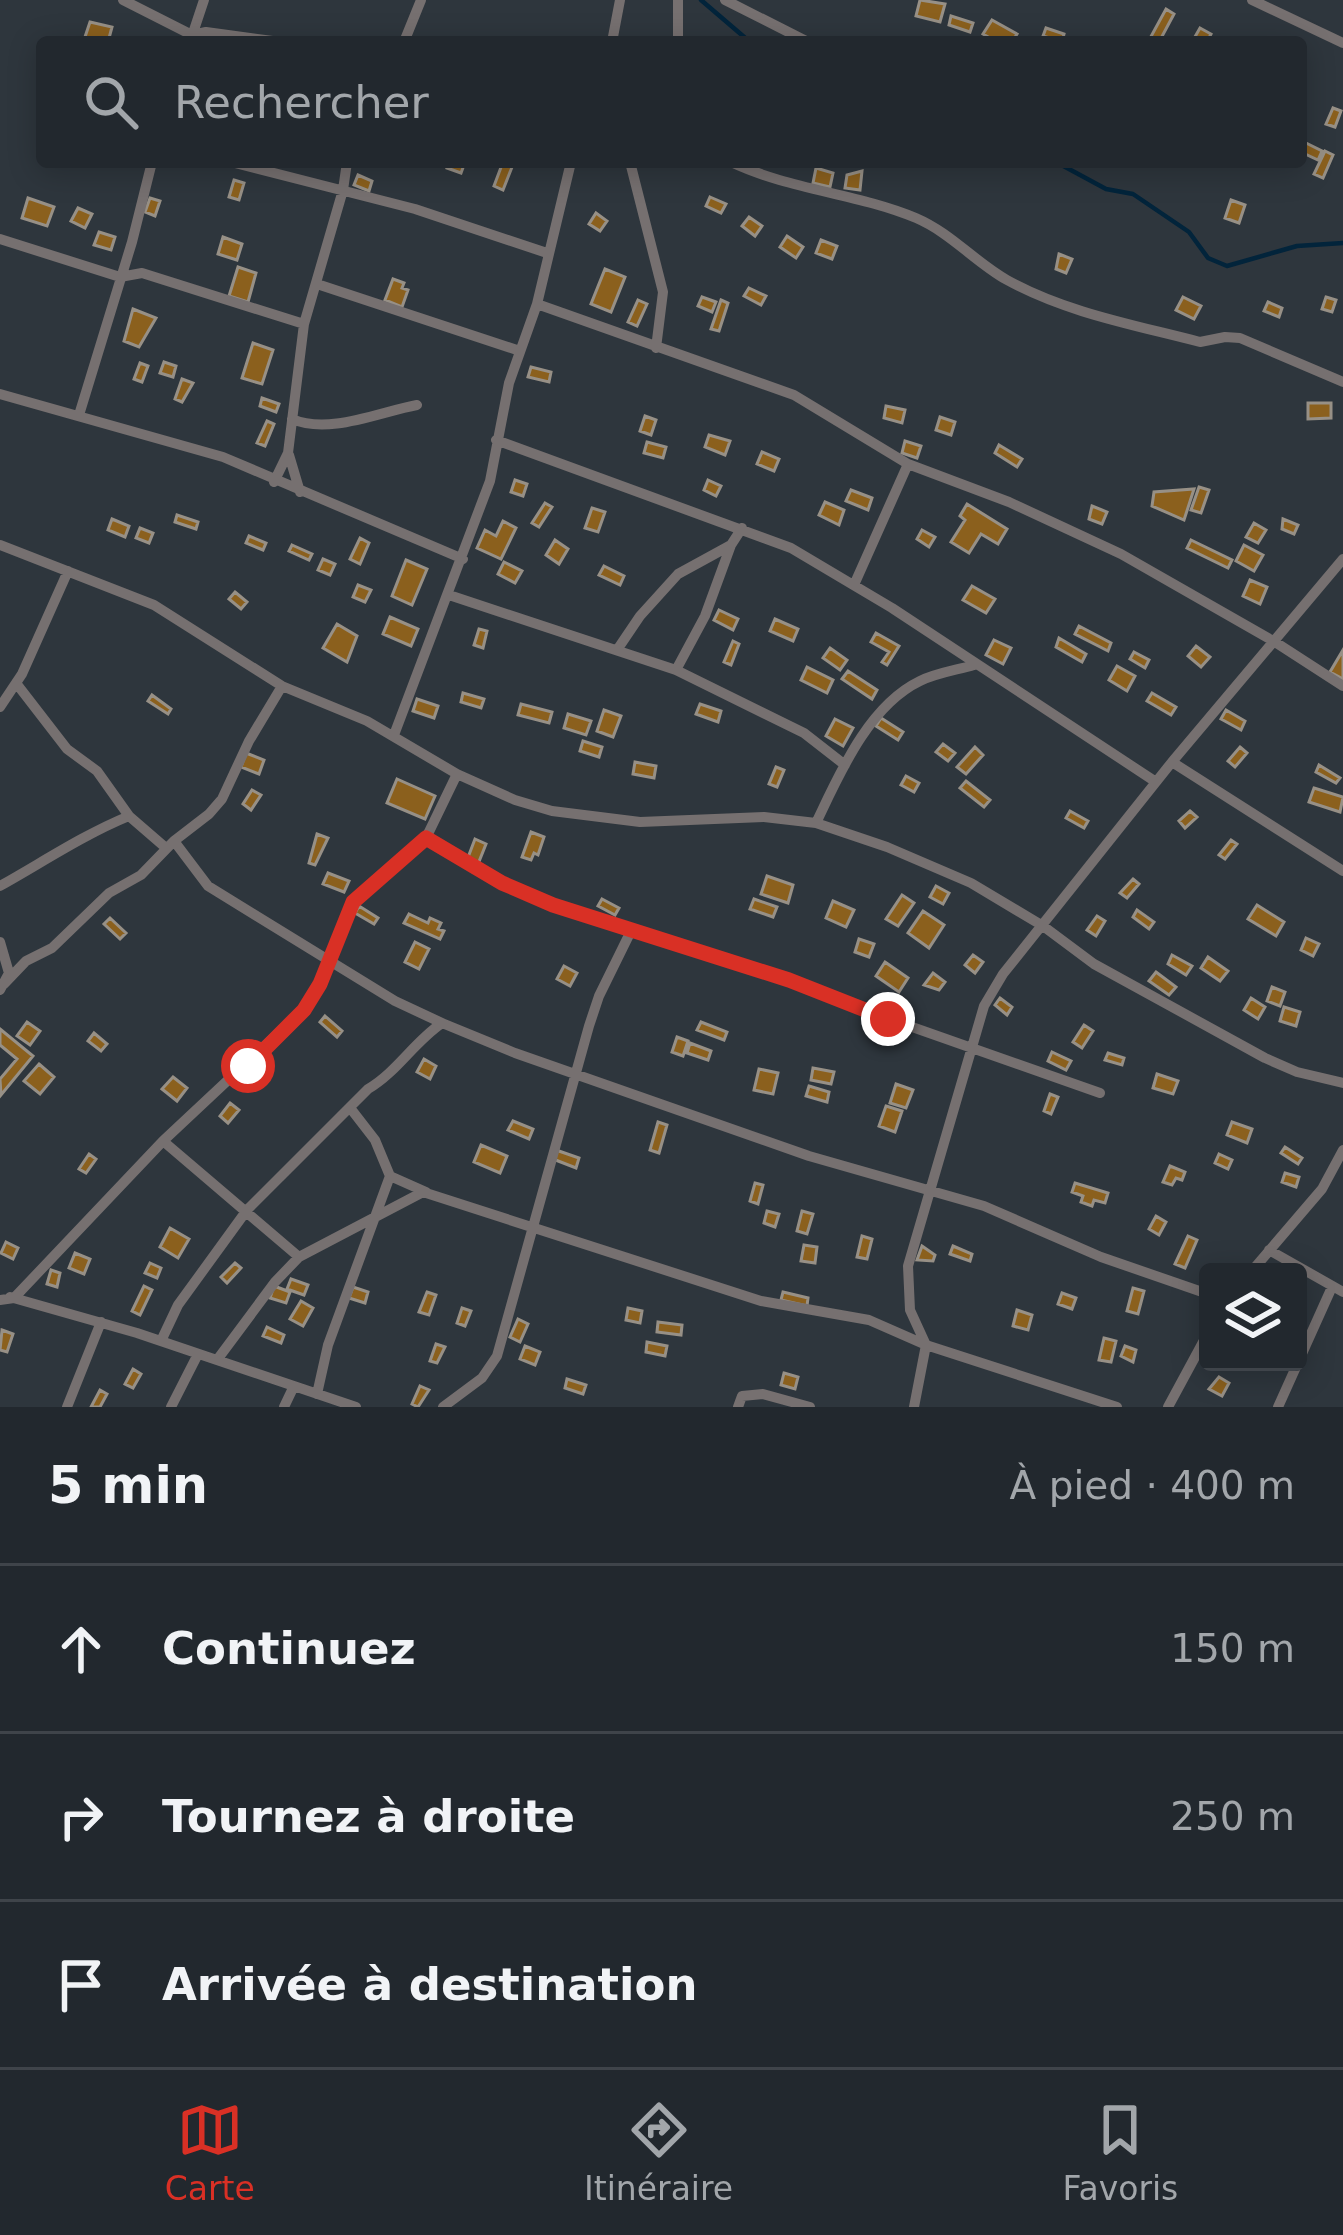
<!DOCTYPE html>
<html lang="fr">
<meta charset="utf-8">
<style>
:root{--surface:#22282e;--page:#2e343a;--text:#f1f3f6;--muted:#a2a6aa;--line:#3f444a;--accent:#d93025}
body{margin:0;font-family:"DejaVu Sans",sans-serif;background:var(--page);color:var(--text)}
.controls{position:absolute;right:36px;bottom:36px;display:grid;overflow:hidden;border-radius:12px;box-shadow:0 6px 30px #0003}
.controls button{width:108px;height:108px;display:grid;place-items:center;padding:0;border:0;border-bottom:3px solid var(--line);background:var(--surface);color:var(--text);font:60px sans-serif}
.stop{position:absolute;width:36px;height:36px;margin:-27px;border:9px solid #d93025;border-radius:50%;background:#fff}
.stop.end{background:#d93025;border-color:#fff;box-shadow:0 3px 12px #0008}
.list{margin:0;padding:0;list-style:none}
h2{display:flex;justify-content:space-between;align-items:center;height:156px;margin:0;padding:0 48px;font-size:51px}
h2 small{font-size:39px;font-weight:400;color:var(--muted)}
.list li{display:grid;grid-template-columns:78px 1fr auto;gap:36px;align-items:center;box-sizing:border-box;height:168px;padding:0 48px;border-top:3px solid var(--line)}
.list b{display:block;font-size:45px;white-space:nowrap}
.list em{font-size:39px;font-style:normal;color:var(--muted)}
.icon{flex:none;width:66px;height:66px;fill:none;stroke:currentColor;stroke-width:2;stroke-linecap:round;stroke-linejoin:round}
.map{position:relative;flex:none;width:1343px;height:1407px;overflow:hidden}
.search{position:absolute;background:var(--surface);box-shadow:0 6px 30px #0003;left:36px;right:36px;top:36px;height:132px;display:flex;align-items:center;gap:30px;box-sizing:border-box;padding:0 42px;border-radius:12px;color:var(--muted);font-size:45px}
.sheet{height:660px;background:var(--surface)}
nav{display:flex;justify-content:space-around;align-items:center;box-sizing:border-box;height:168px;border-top:3px solid var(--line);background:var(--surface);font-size:33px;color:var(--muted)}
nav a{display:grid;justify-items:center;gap:6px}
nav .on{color:var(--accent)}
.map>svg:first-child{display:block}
</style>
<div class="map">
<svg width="1343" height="1407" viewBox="0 0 1343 1407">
<rect width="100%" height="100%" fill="#2e363d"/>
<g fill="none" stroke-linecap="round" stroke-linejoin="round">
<path stroke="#02243b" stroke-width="4.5" d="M701 0 750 42
M1056 162 1106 189 1133 194 1189 232 1208 258 1227 266 1297 246 1343 243"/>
</g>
<path fill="#8b601d" stroke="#979086" stroke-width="3" d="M920 0 945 4 940 22 916 16Z
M1166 9 1174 14 1159 42H1148Z
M951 16 973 23 970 32 949 25Z
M992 20 1017 34 1012 42H997L983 34Z
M90 22 112 27 108 42 85 37Z
M1046 28 1064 34 1062 42 1043 36Z
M1200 28 1211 34 1207 42H1192Z
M1333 108 1341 111 1335 127 1326 124Z
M1304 142 1322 151 1318 160 1301 152Z
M1325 151 1333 155 1323 178 1314 174Z
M449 162H465L461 173 447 168Z
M503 162H514L503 190 494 186Z
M816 168 833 173 830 187 813 183Z
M862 171 860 190 845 188 847 175Z
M358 175 372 181 369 191 354 185Z
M234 180 244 183 239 200 229 197Z
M710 197 726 204 721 213 706 206Z
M28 198 54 207 47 226 22 218Z
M150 198 160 201 155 216 145 212Z
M1231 200 1245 205 1239 223 1225 218Z
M78 208 92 214 85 228 71 221Z
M596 213 607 221 600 231 589 224Z
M749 217 762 226 755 236 742 226Z
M99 232 115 237 111 250 94 245Z
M787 236 803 247 796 258 780 247Z
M223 237 242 244 237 260 218 254Z
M821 240 837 246 832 259 816 253Z
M1059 254 1072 259 1066 273 1056 269Z
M238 267 256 273 248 302 229 296Z
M605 269 625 277 611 312 591 304Z
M393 279 404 283 402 288 408 290 402 307 385 300Z
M749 288 766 296 761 305 744 296Z
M702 297 716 302 712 312 698 306Z
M1183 297 1201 306 1194 319 1176 310Z
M1326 297 1336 300 1332 312 1322 309Z
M638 300 647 304 637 326 628 322Z
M721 300 728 303 719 331 711 329Z
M1268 302 1282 308 1279 317 1264 311Z
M133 309 156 318 139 347 124 341Z
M253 343 273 350 262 384 242 378Z
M164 362 176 366 173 377 160 373Z
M140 363 148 366 142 382 134 379Z
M531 367 551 372 549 382 528 377Z
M182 379 193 383 182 402 175 399Z
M262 398 279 404 276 412 260 406Z
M1308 403H1331V418L1308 419Z
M886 406 905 410 902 423 884 418Z
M645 416 656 420 651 435 640 431Z
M940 417 955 422 951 435 936 430Z
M267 421 274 424 265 446 257 443Z
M709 435 730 441 725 455 705 447Z
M905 441 921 446 917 458 902 453Z
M647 442 666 447 663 458 644 453Z
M999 445 1022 459 1017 467 995 453Z
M762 452 779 459 774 471 757 464Z
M515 480 527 484 523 496 511 492Z
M708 480 721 486 716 496 704 490Z
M1199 487 1209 490 1201 513 1191 510Z
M1194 489 1184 520 1152 506 1154 492Z
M851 490 872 498 868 510 846 501Z
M825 502 844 510 839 525 819 515Z
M545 503 552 507 539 527 532 523Z
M967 504 1007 529 998 544 981 534 969 553 951 542 965 520 960 516Z
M1092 506 1107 512 1102 524 1089 519Z
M592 508 605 512 598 532 585 528Z
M177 515 198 522 196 529 175 522Z
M112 519 129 526 125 537 108 530Z
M1283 519 1298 525 1294 534 1282 529Z
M503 521 516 528 501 559 477 548 485 530 496 536Z
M1254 523 1266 530 1258 543 1246 537Z
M140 528 153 533 149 543 136 538Z
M922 530 935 537 929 547 917 539Z
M249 536 266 543 263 550 246 543Z
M360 538 369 543 360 564 350 559Z
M555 540 568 549 559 564 546 555Z
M1191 540 1232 560 1228 568 1187 548Z
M292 545 312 554 309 560 289 551Z
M1244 545 1263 555 1254 571 1236 561Z
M323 559 335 564 330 575 318 570Z
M406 560 427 569 412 605 392 596Z
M504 562 522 571 515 583 498 574Z
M604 566 624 576 620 585 599 575Z
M1250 580 1267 587 1260 604 1243 596Z
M358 585 371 590 365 602 353 597Z
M972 586 995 599 986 613 963 600Z
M235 592 247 602 241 609 229 599Z
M719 610 738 619 733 630 714 620Z
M390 617 418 629 411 646 383 634Z
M775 619 798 629 793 641 770 631Z
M337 624 357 636 347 662 323 648Z
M1079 626 1111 643 1108 651 1075 634Z
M479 629 487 631 483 648 474 645Z
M876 633 899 646 887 665 882 662 889 652 871 642Z
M1059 638 1086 654 1082 662 1056 647Z
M994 640 1011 648 1003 664 986 655Z
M733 641 739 644 731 665 724 662Z
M1196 646 1210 657 1201 667 1188 656Z
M830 648 847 660 840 670 823 658Z
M1343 650V679L1330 672Z
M1134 652 1149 660 1145 668 1130 659Z
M1117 666 1135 676 1127 691 1109 680Z
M807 667 833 680 827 693 801 680Z
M848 671 877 690 872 699 842 679Z
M463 693 484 699 481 708 461 702Z
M1152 693 1176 707 1171 715 1147 701Z
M152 695 171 709 168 714 148 701Z
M417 699 438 706 434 718 413 711Z
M521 704 552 712 549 723 518 715Z
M700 704 721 711 718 722 696 714Z
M604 710 621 716 613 737 597 731Z
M1226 710 1245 721 1241 730 1221 719Z
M568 714 591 721 586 735 564 728Z
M881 718 903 732 898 740 876 726Z
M835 719 853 728 843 746 826 736Z
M583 741 602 747 599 757 580 751Z
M943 744 955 753 948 761 936 752Z
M975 747 983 755 966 774 957 767Z
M1240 747 1247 753 1235 767 1228 761Z
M246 753 264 760 259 774 241 767Z
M635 762 656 766 654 778 633 774Z
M1319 765 1340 778 1336 783 1316 772Z
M776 767 784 770 777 787 769 784Z
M906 776 919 783 914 792 901 785Z
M397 779 435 796 425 819 387 803Z
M966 781 990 800 984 807 960 788Z
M1314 788 1343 797 1340 812 1309 802Z
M252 790 261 795 251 810 243 804Z
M1070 811 1088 821 1084 828 1066 818Z
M1190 811 1197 817 1185 828 1179 821Z
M531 832 544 837 538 855 534 853 531 860 522 857Z
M317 834 328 838 315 865 309 863Z
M475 839 486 844 478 864 467 860Z
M1231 840 1237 844 1225 859 1219 855Z
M328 873 349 881 344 892 323 884Z
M767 876 793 885 788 903 761 894Z
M1133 879 1139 884 1127 898 1120 893Z
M936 886 949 893 943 904 930 897Z
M902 895 914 903 898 926 886 919Z
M602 899 619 908 615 915 598 906Z
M754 899 777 907 773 917 750 909Z
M833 901 854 910 846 927 826 918Z
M1257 905 1284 922 1276 936 1248 919Z
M359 906 378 918 374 924 355 913Z
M1137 910 1154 922 1149 929 1133 917Z
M923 911 944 925 929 948 908 933Z
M409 914 428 923 430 918 441 923 438 929 444 931 440 939 404 923Z
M1097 916 1105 921 1096 936 1087 930Z
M110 918 126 933 120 939 104 924Z
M1306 938 1319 944 1313 956 1301 950Z
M859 939 874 944 869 957 855 952Z
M415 942 429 949 419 969 405 962Z
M973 955 983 962 975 973 965 965Z
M1172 955 1192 966 1186 975 1168 964Z
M1208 957 1228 971 1220 981 1201 968Z
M885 962 908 978 899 992 876 976Z
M564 966 577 973 570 986 557 979Z
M1156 972 1176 987 1169 995 1149 981Z
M933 973 945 982 939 990 924 985Z
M1272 987 1285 992 1280 1006 1267 1001Z
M1000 998 1012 1007 1007 1015 995 1005Z
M1251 998 1265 1007 1258 1019 1244 1010Z
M1284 1007 1300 1012 1296 1026 1280 1021Z
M325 1016 342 1031 337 1037 320 1022Z
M27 1022 40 1031 30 1045 17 1036Z
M701 1022 727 1032 724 1040 697 1030Z
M1084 1025 1093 1031 1082 1048 1073 1042Z
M0 1029 33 1056 1 1095 0 1079 17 1059 0 1045Z
M94 1033 107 1044 101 1051 88 1041Z
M677 1037 688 1041 683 1056 672 1052Z
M690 1043 711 1051 708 1060 687 1053Z
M1052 1052 1071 1061 1066 1070 1048 1061Z
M1108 1053 1124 1058 1122 1065 1105 1060Z
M424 1059 436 1066 430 1079 417 1072Z
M39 1064 54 1077 40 1094 24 1081Z
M813 1068 834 1072 831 1084 811 1080Z
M759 1069 778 1073 773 1094 754 1090Z
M1157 1074 1178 1081 1173 1094 1153 1088Z
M173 1077 187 1088 177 1101 162 1089Z
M896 1084 913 1090 906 1108 890 1103Z
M809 1086 829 1092 827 1102 806 1096Z
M1050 1094 1058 1097 1051 1114 1044 1111Z
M230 1103 239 1110 228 1123 220 1116Z
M886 1106 902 1111 895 1132 879 1126Z
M513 1121 533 1129 529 1139 508 1130Z
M658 1122 667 1125 659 1153 650 1150Z
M1232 1122 1252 1129 1247 1143 1227 1135Z
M481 1145 507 1156 500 1173 474 1162Z
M1285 1147 1302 1158 1298 1164 1281 1153Z
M556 1150 579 1158 576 1168 553 1159Z
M89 1154 96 1159 86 1173 79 1169Z
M1219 1154 1232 1160 1228 1169 1215 1163Z
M1170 1166 1185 1172 1182 1180 1176 1178 1172 1185 1163 1182Z
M1285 1173 1299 1177 1296 1187 1282 1182Z
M755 1183 763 1185 758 1204 750 1201Z
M1075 1183 1108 1193 1105 1203 1094 1200 1092 1206 1081 1202 1083 1196 1072 1192Z
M767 1211 779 1214 775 1227 764 1223Z
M802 1211 813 1214 807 1234 797 1231Z
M1156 1216 1166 1222 1159 1235 1149 1229Z
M170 1228 189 1239 178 1258 160 1247Z
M862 1236 872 1239 867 1259 857 1257Z
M1188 1236 1197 1240 1185 1268 1175 1264Z
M6 1242 18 1248 13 1259 1 1253Z
M804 1245 817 1247 815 1263 801 1261Z
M922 1246 935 1255 933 1261 917 1260Z
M953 1246 972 1254 970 1261 950 1254Z
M75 1253 90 1259 84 1274 69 1268Z
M150 1263 161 1268 157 1278 145 1273Z
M235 1263 241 1268 227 1283 221 1277Z
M51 1270 60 1273 57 1287 47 1284Z
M291 1279 308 1285 304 1295 287 1289Z
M144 1286 152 1290 140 1315 132 1311Z
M274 1286 290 1292 286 1303 270 1298Z
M353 1287 368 1292 365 1303 349 1298Z
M1133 1288 1144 1291 1138 1314 1127 1311Z
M427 1292 436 1295 429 1315 419 1312Z
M783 1292 808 1298 807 1306 781 1300Z
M1062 1293 1076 1298 1072 1309 1058 1304Z
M301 1301 313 1308 303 1326 290 1319Z
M462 1308 471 1311 465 1326 457 1323Z
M628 1308 642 1311 640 1323 626 1320Z
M1017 1310 1032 1315 1028 1330 1013 1326Z
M518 1319 528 1324 520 1342 510 1337Z
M658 1322 682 1325 681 1335 657 1332Z
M267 1327 284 1335 281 1343 263 1336Z
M2 1330 13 1334 7 1352 0 1350Z
M1104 1338 1116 1341 1111 1362 1099 1360Z
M647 1342 667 1346 665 1356 646 1352Z
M436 1344 445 1347 437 1363 430 1361Z
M525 1346 540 1352 535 1365 520 1359Z
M1125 1346 1136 1350 1133 1362 1121 1356Z
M133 1369 141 1374 133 1388 125 1384Z
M784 1373 798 1377 795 1389 781 1385Z
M1219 1377 1229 1383 1222 1396 1209 1389Z
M567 1379 586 1385 583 1394 565 1388Z
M420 1386 429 1390 418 1407 412 1404Z
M100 1390 107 1394 100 1407H91Z"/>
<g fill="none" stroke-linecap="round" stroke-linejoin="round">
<path stroke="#767070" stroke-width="10" d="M123 0 192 35 206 32 280 42
M678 0V42
M725 0 808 42
M1252 0 1343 43
M190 42 204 0
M404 42 421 0
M612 42 620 0
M231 162 415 209 547 253
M630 162 663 292 656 348
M731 162C790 190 856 193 916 218 951 233 975 262 1007 280 1067 313 1135 325 1200 342L1225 337 1240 338 1343 382
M0 239 120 277 142 273 304 324
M317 284 520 351
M537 304 794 395 908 464 1009 502 1121 554 1275 642 1343 686
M0 394 223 457 463 559
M79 415 132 242 152 162
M292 419C329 435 379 412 417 405
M496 440 791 548 892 608 1156 782
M289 455 300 492
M274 482 288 453 304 324 343 190 347 162
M0 545 154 605 282 686 367 721 457 774 515 800 552 811 640 822 764 817 816 823 887 847 971 883 1043 926 1094 964 1265 1058 1297 1072 1343 1083
M854 585 908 464
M449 595 676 670 804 733 845 765
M617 650 640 616 678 574 731 545
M676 670 705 616 731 545 742 528
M16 683 67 749 97 771 129 816 166 848
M0 707 22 674 68 571
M394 735 490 481 509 383 537 304 571 162
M1172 762 1343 871
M816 823C839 775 868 706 920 681 936 673 957 670 974 665
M426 838 502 883 553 905 789 980 841 1002 1100 1093
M174 841 208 886 395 1001 442 1023 515 1053 809 1156 984 1206 1101 1257 1208 1294
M0 886C43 862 83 835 129 816
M0 942 9 973 0 990
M4 984 26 961 52 948 109 893 141 875 174 841 209 814 222 799 249 741 282 686
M163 1141 299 1257
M390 1176 426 1192
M1269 1250 1343 1292
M1251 1272 1322 1189 1343 1150
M10 1297 137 1333 356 1407
M0 1300 14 1298 163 1141 304 1009 320 984 353 901 426 838 457 774
M161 1341 178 1305 247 1210 368 1089C397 1072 414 1042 442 1023
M217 1360 275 1282 299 1257 423 1192 761 1301 869 1320 926 1345 1117 1407
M317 1394 328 1345 390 1176 375 1140 351 1109
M67 1407 101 1322
M171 1407 198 1354
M284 1407 294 1386
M443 1407 482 1378 497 1356 589 1026 599 996 630 933
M738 1407 742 1396 763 1394 810 1407
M914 1407 926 1345 910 1310 908 1266 984 1006 1003 974 1172 762 1343 559
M1168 1407 1208 1333
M1278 1407 1332 1287"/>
</g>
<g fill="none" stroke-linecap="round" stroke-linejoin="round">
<path stroke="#d93025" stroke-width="15" d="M248 1066 304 1010 320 984 353 902 426 838 502 883 553 905 789 980 888 1019"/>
</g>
</svg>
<div class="controls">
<button><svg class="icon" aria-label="layers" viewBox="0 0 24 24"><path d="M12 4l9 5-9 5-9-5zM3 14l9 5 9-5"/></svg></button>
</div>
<div class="stop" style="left:248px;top:1066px"></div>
<div class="stop end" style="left:888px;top:1019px"></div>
<div class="search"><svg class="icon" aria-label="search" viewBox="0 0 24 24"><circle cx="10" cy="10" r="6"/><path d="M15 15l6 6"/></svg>Rechercher</div>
</div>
<section class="sheet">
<h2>5 min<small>À pied · 400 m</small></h2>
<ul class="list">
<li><svg class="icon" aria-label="ahead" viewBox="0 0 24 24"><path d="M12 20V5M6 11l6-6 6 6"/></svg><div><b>Continuez</b></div><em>150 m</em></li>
<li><svg class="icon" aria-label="right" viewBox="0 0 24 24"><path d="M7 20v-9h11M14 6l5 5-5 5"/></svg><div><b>Tournez à droite</b></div><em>250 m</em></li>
<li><svg class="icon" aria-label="arrive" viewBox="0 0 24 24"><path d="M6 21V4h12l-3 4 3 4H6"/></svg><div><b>Arrivée à destination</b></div></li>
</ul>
</section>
<nav>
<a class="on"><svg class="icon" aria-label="map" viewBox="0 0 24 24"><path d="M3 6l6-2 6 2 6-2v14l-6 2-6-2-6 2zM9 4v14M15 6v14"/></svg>Carte</a>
<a><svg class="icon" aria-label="directions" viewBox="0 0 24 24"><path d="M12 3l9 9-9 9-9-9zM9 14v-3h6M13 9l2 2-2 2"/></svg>Itinéraire</a>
<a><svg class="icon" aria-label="saved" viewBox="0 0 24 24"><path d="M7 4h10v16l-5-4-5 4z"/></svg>Favoris</a>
</nav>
